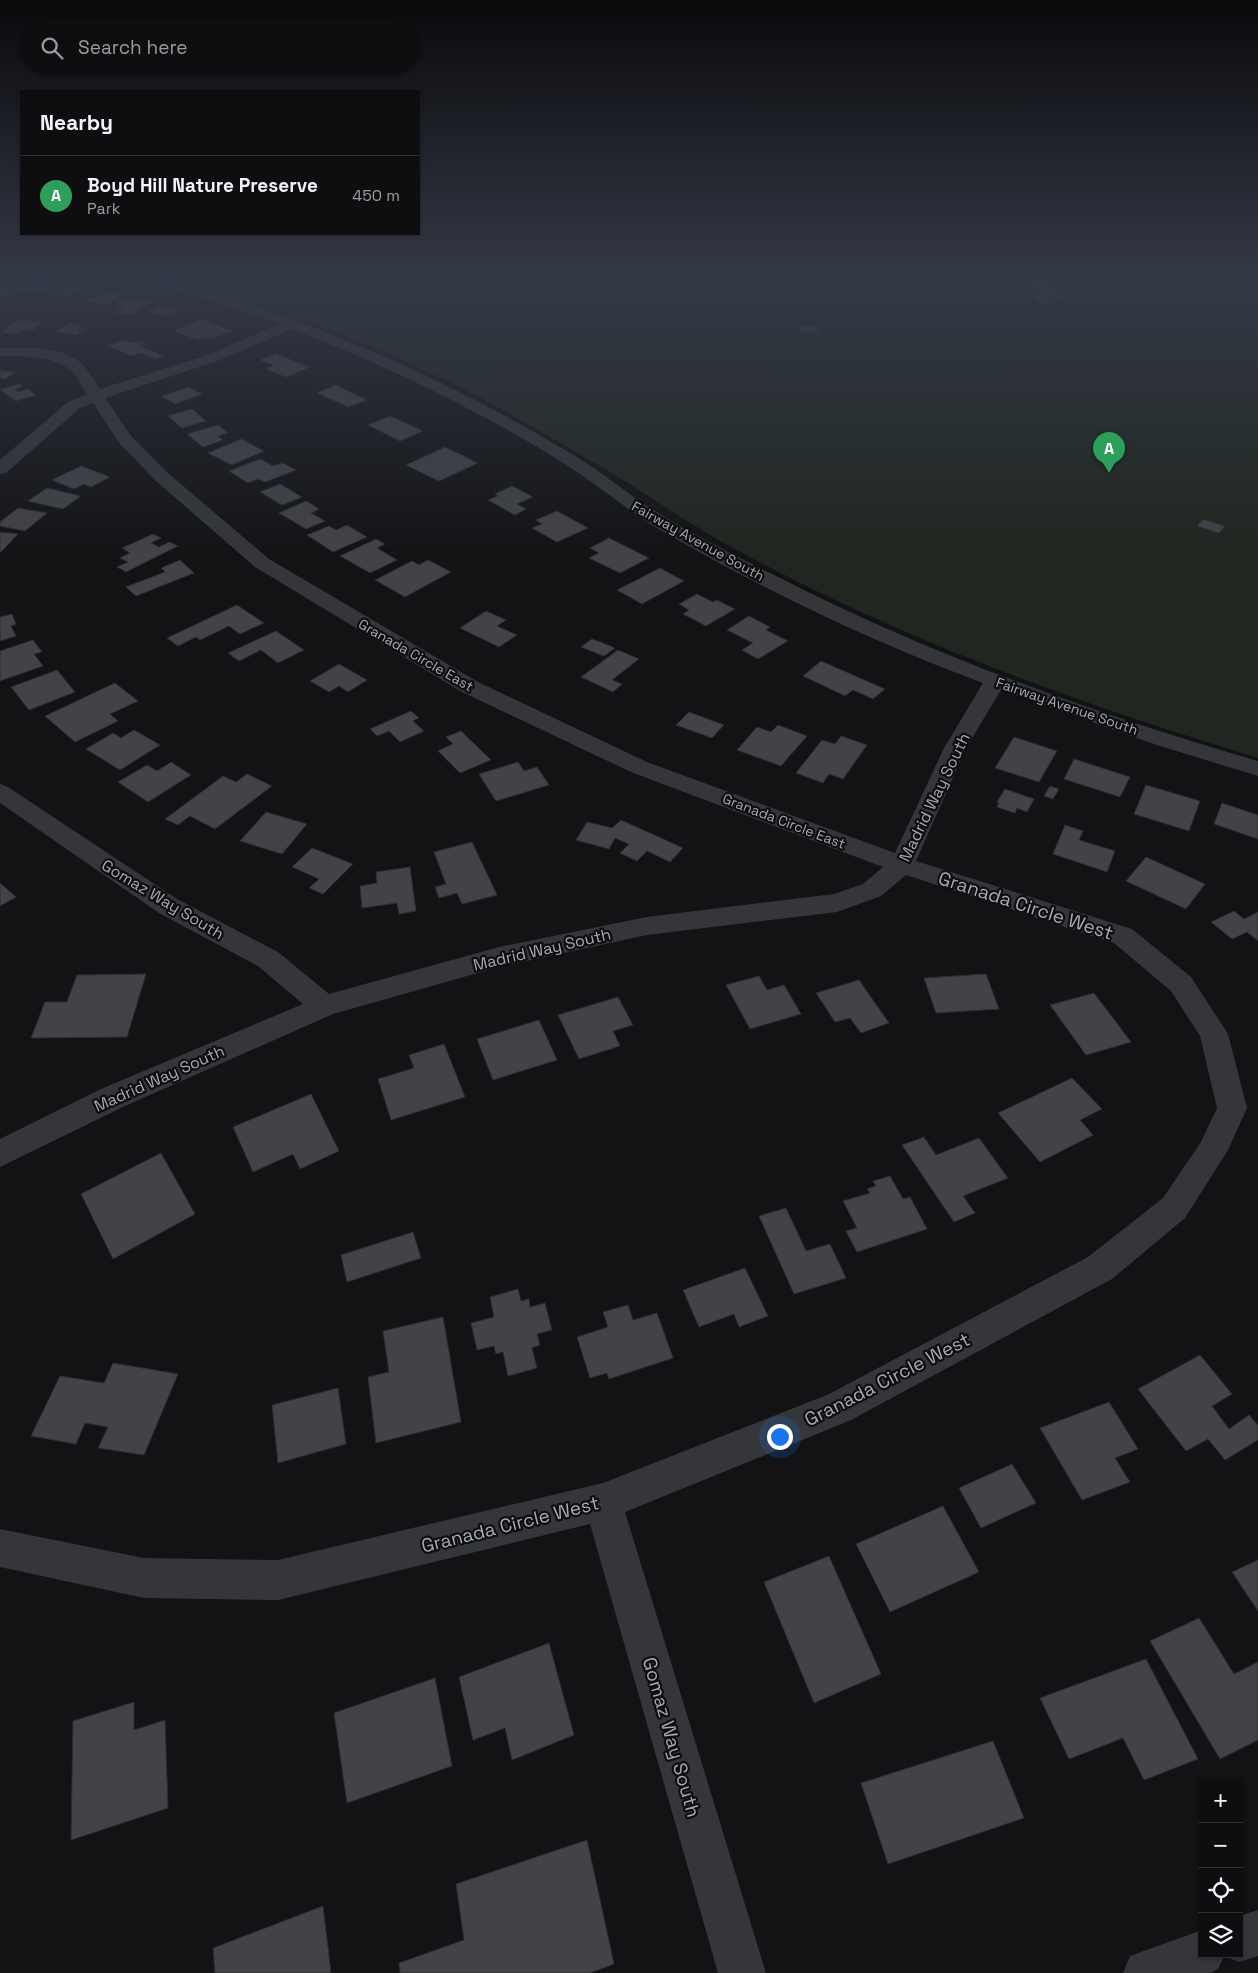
<!DOCTYPE html>
<meta charset="utf-8">
<style>
:root{--surface:#0e0e10;--page:#1c1c1e;--text:#f1f3f6;--muted:#9b9c9f;--line:#2e2e30;--accent:#e49e3c}
body{margin:0;font-family:"Space Grotesk",sans-serif;background:var(--page);color:var(--text)}
.controls{position:absolute;right:15px;bottom:15px;display:grid;overflow:hidden;border-radius:0px;box-shadow:0 1px 4px #0004}
.controls button{width:45px;height:45px;display:grid;place-items:center;padding:0;border:0;border-bottom:1px solid var(--line);background:var(--surface);color:var(--text);font:25px sans-serif}
.you{position:absolute;left:779px;top:1436px;width:18px;height:18px;margin:-12px;border:4px solid #fff;border-radius:50%;background:#1a73e8;box-shadow:0 0 0 8px #1a73e833}
.badge{display:grid;place-items:center;width:32px;height:32px;border-radius:50%;background:var(--accent);color:#fff;font-size:16px;font-weight:700}
.pin{position:absolute;translate:-50% -41px;filter:drop-shadow(0 1px 2px #0008)}
.pin::after{content:'';position:absolute;top:26px;width:18px;height:15px;background:inherit;clip-path:polygon(0 0,100% 0,50% 100%)}
.list{margin:0;padding:0;list-style:none}
h2{display:flex;justify-content:space-between;align-items:center;height:65px;margin:0;padding:0 20px;font-size:21px}
h2 small{font-size:16px;font-weight:400;color:var(--muted)}
.list li{display:grid;grid-template-columns:32px 1fr auto;gap:15px;align-items:center;box-sizing:border-box;height:80px;padding:0 20px;border-top:1px solid var(--line)}
.list b{display:block;font-size:19px;white-space:nowrap}
.list p{margin:0;font-size:16px;white-space:nowrap;color:var(--muted)}
.list em{font-size:16px;font-style:normal;color:var(--muted)}
.icon{flex:none;width:28px;height:28px;fill:none;stroke:currentColor;stroke-width:2;stroke-linecap:round;stroke-linejoin:round}
.map{position:relative;flex:none;width:1258px;height:1973px;overflow:hidden}
.search{position:absolute;background:var(--surface);box-shadow:0 1px 4px #0004;left:20px;top:20px;width:400px;height:55px;display:flex;align-items:center;gap:12px;box-sizing:border-box;padding:0 18px;border-radius:28px;color:var(--muted);font-size:19px}
.panel{position:absolute;background:var(--surface);box-shadow:0 1px 4px #0004;left:20px;top:90px;width:400px;height:145px;border-radius:0px}
.map>svg:first-child{display:block}
</style>
<div class="map">
<svg width="1258" height="1973" viewBox="0 0 1258 1973">
<rect width="100%" height="100%" fill="#131315"/>
<path fill="#202720" d="M178 280H1258V758C1081 704 907 642 744 554 698 530 656 500 612 473 569 448 526 423 483 399 387 348 283 310 178 280Z"/>
<path fill="#424348" stroke="#2d2e31" d="M1048 283 1057 294H1066L1069 298H1051L1055 302 1037 303 1031 295H1040L1031 284Z
M53 284 51 291 17 293 21 286Z
M0 286H15L8 296 0 297Z
M63 287 81 289 72 295 54 294Z
M107 292 122 293 108 304 85 302 95 295 102 296Z
M126 298 152 301 132 315 115 313 125 306 116 305Z
M162 306 179 310 166 316 149 312Z
M202 319 232 331 211 339 205 337 198 340 173 331Z
M21 320 40 322 33 330H20L17 333H3L13 322H19Z
M69 323 83 325 76 330H84L77 335 55 332Z
M816 326 819 332 802 333 799 327Z
M125 340 132 343 139 341 146 344 140 346 163 356 155 359 141 353 132 356 108 346Z
M276 354 310 367 286 377 266 369 274 365 260 360Z
M0 370 15 373 4 379 0 378Z
M19 384 23 386 14 390 18 392 28 389 36 395 16 401 0 390Z
M336 385 367 400 348 407 317 393Z
M189 387 202 394 175 404 162 396Z
M192 409 206 421 182 428 168 416Z
M390 416 423 431 400 441 368 425Z
M218 425 228 433 218 436 223 440 203 447 187 434Z
M241 439 264 451 232 465 208 453Z
M445 447 478 463 439 481 406 465Z
M260 459 273 466 283 463 296 470 265 482 258 479 248 483 229 471Z
M81 466 110 477 91 487 84 484 74 489 52 480Z
M280 484 302 497 282 505 260 492Z
M512 486 533 497 517 504 526 509 515 515 488 500 498 496 495 494Z
M47 488 81 496 63 509 28 501Z
M306 501 319 509 311 513 325 521 306 529 279 513Z
M18 508 47 513 25 531 0 526V522Z
M557 511 588 528 557 542 532 528 542 524 536 520Z
M1203 519 1225 526 1219 533 1197 526Z
M347 525 367 537 333 552 307 535 329 526 336 530Z
M0 532 18 534 1 552H0Z
M153 534 161 538 151 543 159 547 169 542 178 546 126 572 117 567 128 562 120 558 130 553 122 548Z
M609 538 649 558 620 573 589 558 599 553 590 548Z
M376 539 385 544 377 548 397 560 370 573 340 556Z
M180 560 194 573 136 596 126 587 165 572 161 568Z
M428 560 451 572 405 597 375 580 412 561 419 565Z
M660 568 684 581 642 604 617 590Z
M697 594 713 602 717 600 735 609 706 626 683 614 689 610 679 604Z
M237 605 264 623 240 634 229 626 200 640 196 637 178 646 167 638Z
M486 611 506 620 497 626 517 635 499 647 460 628Z
M12 614 16 624 11 626 16 636 0 641V617Z
M749 616 770 627 766 630 788 641 758 659 742 650 753 643 727 630Z
M276 631 304 650 278 663 261 650 239 661 228 653Z
M592 639 603 643 615 648 604 656 581 647Z
M33 640 42 652 34 654 43 666 0 681V651Z
M618 650 639 659 612 680 622 684 613 692 581 677Z
M821 661 885 689 873 699 853 690 845 696 803 676Z
M339 664 367 680 348 692 339 686 329 692 310 681Z
M57 670 75 692 29 710 11 687Z
M115 683 138 701 110 714 118 721 75 742 45 716Z
M411 711 419 718 413 721 424 731 400 742 389 731 377 736 370 729Z
M689 712 724 725 712 738 676 725Z
M778 725 807 736 781 766 737 750 757 727 771 732Z
M134 730 160 745 120 770 86 749 113 733 121 738Z
M461 731 491 760 460 773 438 751 453 744 446 737Z
M841 736 867 745 843 779 829 774 823 783 796 773 822 740 835 744Z
M1014 737 1057 751 1039 782 995 768Z
M1074 759 1130 777 1120 797 1064 779Z
M171 762 191 775 148 802 118 782 147 765 157 771Z
M518 762 524 771 537 767 549 785 496 801 479 774Z
M247 774 272 786 215 829 190 816 178 825 165 819 223 776 236 782Z
M1146 785 1200 801 1189 831 1134 814Z
M1050 786 1059 789 1053 799 1044 796Z
M1005 789 1034 799 1027 812 1017 808 1015 813 997 807 999 803 997 802Z
M1222 803 1258 815V839L1214 824Z
M266 812 307 824 282 854 240 841Z
M621 820 683 848 670 862 647 851 637 861 620 853 629 844 615 838 609 849 576 840 587 822 612 828Z
M1065 825 1083 831 1079 840 1115 851 1107 872 1053 854Z
M472 842 497 895 462 904 457 893 439 898 435 887 446 884 434 852Z
M312 848 353 864 323 894 309 888 319 879 292 867Z
M1146 857 1205 884 1186 909 1126 881Z
M410 867 416 911 399 914 397 903 362 908 360 886 377 883 376 872Z
M0 883 16 897 0 906Z
M1234 911 1244 919 1258 912V941L1247 932 1232 939 1211 922Z
M146 974 127 1037 31 1038 45 1002H67L77 975Z
M986 974 999 1009 936 1013 924 978Z
M759 976 767 990 784 985 801 1014 750 1029 726 985Z
M859 980 889 1023 861 1033 850 1018 835 1022 816 993Z
M1094 993 1131 1042 1086 1055 1050 1005Z
M618 997 633 1025 613 1031 620 1046 579 1059 558 1015Z
M539 1020 557 1060 493 1080 477 1039Z
M444 1044 465 1097 391 1120 378 1079 414 1068 409 1055Z
M1072 1078 1102 1109 1080 1120 1093 1135 1040 1162 998 1113Z
M311 1094 339 1151 300 1169 293 1154 253 1172 233 1127Z
M924 1137 936 1155 979 1138 1008 1178 963 1196 975 1213 954 1222 902 1145Z
M161 1153 195 1214 113 1259 81 1194Z
M890 1176 903 1199 910 1197 927 1229 857 1252 846 1231 857 1228 843 1201 870 1193 867 1189 876 1186 873 1181Z
M786 1208 806 1251 830 1244 846 1278 794 1294 759 1216Z
M413 1232 421 1258 347 1282 341 1255Z
M745 1268 768 1316 739 1327 734 1314 699 1327 683 1290Z
M518 1289 521 1301 529 1299 530 1307 545 1303 552 1330 537 1334 540 1345 532 1348 537 1368 508 1376 503 1352 496 1354 494 1346 477 1350 471 1323 494 1317 490 1297Z
M628 1305 633 1320 657 1313 673 1358 609 1379 607 1373 590 1378 577 1337 608 1327 603 1312Z
M443 1317 461 1422 376 1443 368 1377 389 1372 383 1331Z
M1200 1355 1232 1394 1212 1406 1229 1429 1249 1415 1258 1425V1440L1225 1460 1208 1439 1186 1451 1138 1389Z
M113 1363 178 1374 144 1455 98 1448 108 1427 85 1423 76 1444 31 1436 60 1376 104 1383Z
M338 1388 346 1444 278 1463 272 1405Z
M1109 1402 1138 1449 1115 1458 1130 1482 1082 1500 1040 1428Z
M1012 1464 1036 1503 981 1528 959 1488Z
M943 1506 979 1572 890 1612 856 1544Z
M829 1556 881 1674 814 1703 764 1582Z
M1258 1560V1611L1232 1572Z
M1199 1618 1234 1674 1258 1662V1740L1220 1759 1150 1641Z
M549 1643 574 1735 512 1760 505 1728 473 1740 459 1677Z
M1146 1659 1198 1759 1144 1780 1123 1738 1069 1759 1040 1698Z
M435 1678 452 1766 347 1803 334 1713Z
M134 1702V1730L165 1720 168 1808 71 1840 73 1721Z
M993 1741 1024 1818 888 1864 861 1783Z
M587 1840 614 1964 590 1973H400L399 1963 464 1940 456 1884Z
M323 1906 331 1973H215L213 1948Z"/>
<g fill="none" stroke-linecap="round" stroke-linejoin="round">
<path fill="#343639" fill-rule="evenodd" d="M148 280C196 280 245 302 289 318 388 355 485 401 575 456 601 471 625 492 650 508 690 533 732 554 774 575 928 654 1092 713 1258 761V776L1157 745 1001 690 966 748 916 861 1132 929 1191 977 1228 1034 1247 1108 1228 1150 1185 1218 1112 1279 851 1420 625 1512 766 1973H718L590 1524 278 1600 144 1598 0 1567V1529L144 1558 278 1560 603 1483 827 1395 1088 1257 1163 1198 1201 1142 1217 1108 1200 1036 1171 991 1114 943 906 875 881 896 837 912 647 935 499 967 333 1014 123 1107 0 1167V1139L101 1089 303 1004 258 966 159 913 0 803V784L8 787 177 899 278 952 329 994 499 947 647 917 834 894 863 884 883 867 631 772 462 692 255 567 156 481 120 444 93 403 80 408 6 473 0 474V460L68 402 87 394C82 387 78 377 71 371 52 354 24 357 0 356V348C26 348 64 345 84 366 90 373 95 382 100 389L210 354 279 324 204 298 150 283ZM292 329C386 365 480 411 565 464 598 485 628 511 662 531 764 590 872 642 983 683L944 748 895 853 647 762 478 682 269 559 168 473 132 437 105 398 220 360Z
M1258 1910V1956L1239 1962 1224 1956 1218 1969 1210 1973H1123L1130 1956 1202 1930V1954H1239V1916Z"/>
</g>
<linearGradient id="sky" x2="0" y2="1"><stop stop-color="#0a0a0c"/><stop offset="0.5" stop-color="#333946"/><stop offset="1" stop-color="#333946" stop-opacity="0"/></linearGradient>
<rect width="1258" height="556" fill="url(#sky)"/>
<g text-anchor="middle" stroke-width="4.5" stroke-linejoin="round" paint-order="stroke">
<g font-size="14" fill="#a6abb4" stroke="#0e0e10">
<text transform="translate(698 541) rotate(29)" y="5">Fairway Avenue South</text>
<text transform="translate(416 655) rotate(30)" y="5">Granada Circle East</text>
<text transform="translate(1067 706) rotate(19)" y="5">Fairway Avenue South</text>
<text transform="translate(784 821) rotate(21)" y="5">Granada Circle East</text>
</g>
<g font-size="16" fill="#a6abb4" stroke="#0e0e10">
<text transform="translate(934 797) rotate(-64)" y="6">Madrid Way South</text>
<text transform="translate(163 899) rotate(31)" y="6">Gomaz Way South</text>
<text transform="translate(542 949) rotate(-13)" y="6">Madrid Way South</text>
<text transform="translate(159 1078) rotate(-24)" y="6">Madrid Way South</text>
</g>
<g font-size="19" fill="#a6abb4" stroke="#0e0e10">
<text transform="translate(1026 905) rotate(18)" y="7">Granada Circle West</text>
<text transform="translate(887 1379) rotate(-27)" y="7">Granada Circle West</text>
<text transform="translate(510 1524) rotate(-14)" y="7">Granada Circle West</text>
<text transform="translate(672 1737) rotate(74)" y="7">Gomaz Way South</text>
</g>
</g>
</svg>
<div class="controls">
<button>+</button>
<button>−</button>
<button><svg class="icon" aria-label="locate" viewBox="0 0 24 24"><circle cx="12" cy="12" r="6"/><path d="M12 2v4M12 18v4M2 12h4M18 12h4"/></svg></button>
<button><svg class="icon" aria-label="layers" viewBox="0 0 24 24"><path d="M12 4l9 5-9 5-9-5zM3 14l9 5 9-5"/></svg></button>
</div>
<div class="you"></div>
<div class="pin badge" style="left:1109px;top:473px;background:#2e9e5b">A</div>
<div class="search"><svg class="icon" aria-label="search" viewBox="0 0 24 24"><circle cx="10" cy="10" r="6"/><path d="M15 15l6 6"/></svg>Search here</div>
<section class="panel">
<h2>Nearby<small></small></h2>
<ul class="list">
<li><span class="badge" style="background:#2e9e5b">A</span><div><b>Boyd Hill Nature Preserve</b><p>Park</p></div><em>450 m</em></li>
</ul>
</section>
</div>
